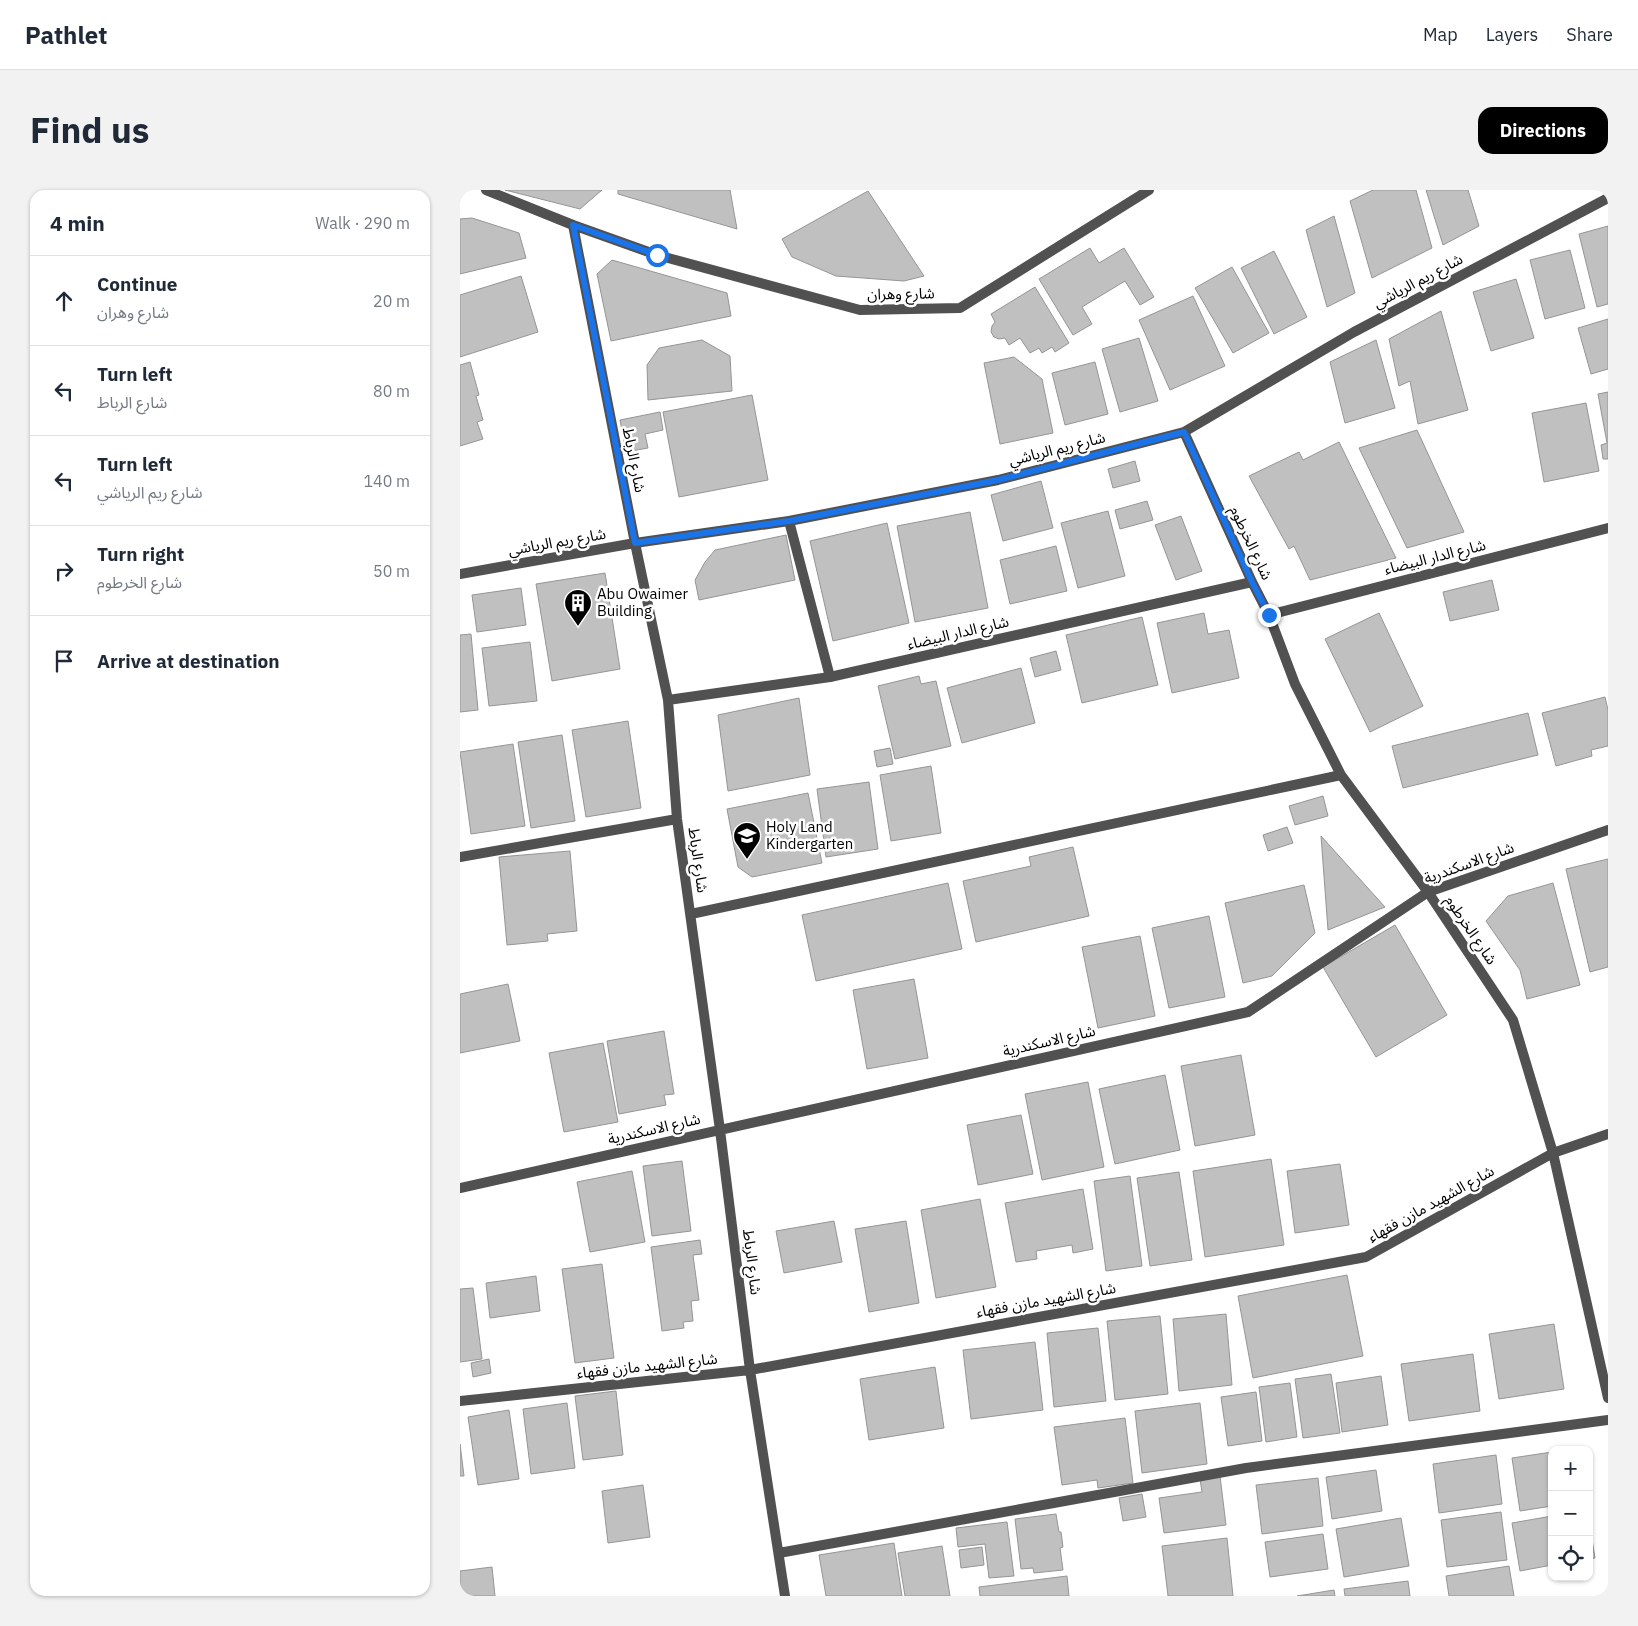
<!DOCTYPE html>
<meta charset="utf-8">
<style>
:root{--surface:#fff;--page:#f2f2f3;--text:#1f2937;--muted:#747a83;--line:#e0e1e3;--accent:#000}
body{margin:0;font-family:"IBM Plex Sans","Noto Sans Arabic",sans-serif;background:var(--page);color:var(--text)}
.controls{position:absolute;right:15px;bottom:15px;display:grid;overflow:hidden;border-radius:10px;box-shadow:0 1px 4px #0004}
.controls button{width:45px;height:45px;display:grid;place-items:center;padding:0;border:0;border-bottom:1px solid var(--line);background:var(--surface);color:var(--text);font:25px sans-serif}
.stop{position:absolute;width:15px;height:15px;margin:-11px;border:4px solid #1a73e8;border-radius:50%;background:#fff}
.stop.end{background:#1a73e8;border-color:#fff;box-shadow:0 1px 5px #0008}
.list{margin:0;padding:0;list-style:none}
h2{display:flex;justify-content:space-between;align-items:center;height:65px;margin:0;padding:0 20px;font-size:21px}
h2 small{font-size:16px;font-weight:400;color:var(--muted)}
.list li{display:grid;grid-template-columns:32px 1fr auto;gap:15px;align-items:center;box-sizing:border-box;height:90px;padding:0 20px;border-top:1px solid var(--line)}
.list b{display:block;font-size:19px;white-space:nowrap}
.list p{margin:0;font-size:16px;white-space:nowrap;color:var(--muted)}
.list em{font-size:16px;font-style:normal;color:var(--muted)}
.icon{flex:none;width:28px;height:28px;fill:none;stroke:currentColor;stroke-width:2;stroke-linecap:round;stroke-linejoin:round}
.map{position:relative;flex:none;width:1148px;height:1406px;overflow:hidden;border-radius:15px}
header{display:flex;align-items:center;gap:30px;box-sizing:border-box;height:70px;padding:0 25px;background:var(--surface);border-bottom:1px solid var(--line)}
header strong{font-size:24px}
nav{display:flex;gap:28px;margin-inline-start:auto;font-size:18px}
.intro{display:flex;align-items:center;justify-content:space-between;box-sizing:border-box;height:120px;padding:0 30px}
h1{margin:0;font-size:35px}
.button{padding:12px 22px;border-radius:15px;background:var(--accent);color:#fff;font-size:18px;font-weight:700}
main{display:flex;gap:30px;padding:0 30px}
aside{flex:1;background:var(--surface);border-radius:15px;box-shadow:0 1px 4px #0004}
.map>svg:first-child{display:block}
</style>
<header>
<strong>Pathlet</strong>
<nav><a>Map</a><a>Layers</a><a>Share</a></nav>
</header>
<div class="intro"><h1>Find us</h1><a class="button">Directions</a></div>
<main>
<aside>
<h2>4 min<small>Walk · 290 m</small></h2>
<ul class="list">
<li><svg class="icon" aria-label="ahead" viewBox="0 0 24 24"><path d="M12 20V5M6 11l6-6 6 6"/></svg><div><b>Continue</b><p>شارع وهران</p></div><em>20 m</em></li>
<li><svg class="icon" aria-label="left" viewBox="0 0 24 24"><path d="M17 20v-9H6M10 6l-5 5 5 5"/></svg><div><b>Turn left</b><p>شارع الرباط</p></div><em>80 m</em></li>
<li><svg class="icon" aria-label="left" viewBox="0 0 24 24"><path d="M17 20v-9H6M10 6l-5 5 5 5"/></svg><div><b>Turn left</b><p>شارع ريم الرياشي</p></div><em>140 m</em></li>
<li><svg class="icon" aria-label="right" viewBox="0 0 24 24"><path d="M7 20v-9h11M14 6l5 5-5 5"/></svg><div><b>Turn right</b><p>شارع الخرطوم</p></div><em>50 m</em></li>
<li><svg class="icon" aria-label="arrive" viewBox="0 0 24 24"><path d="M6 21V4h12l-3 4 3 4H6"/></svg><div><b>Arrive at destination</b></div></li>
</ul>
</aside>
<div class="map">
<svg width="1148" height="1406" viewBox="0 0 1148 1406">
<rect width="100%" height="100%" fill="#fff"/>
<path fill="#c0c0c0" stroke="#959595" d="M45 0H142L120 19Z
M158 0H270L277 39 158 4Z
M913 0H956L972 58 912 88 890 11Z
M966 0H1008L1019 36 983 55Z
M408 1 464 86 444 91 376 86 332 67 322 49Z
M874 26 895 103 867 117 846 40Z
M12 28 59 43 66 68 0 84V29Z
M1148 36V114L1137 117 1119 44Z
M630 58 639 73 664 58 694 107 680 115 665 91 622 117 632 134 613 145 579 89Z
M1110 60 1125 118 1085 129 1070 70Z
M814 61 847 127 814 144 781 78Z
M152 70 267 103 271 126 151 151 137 84Z
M772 77 809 143 773 163 735 98Z
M61 86 78 142 0 167V105Z
M1056 89 1074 148 1031 161 1013 102Z
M575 97 609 153 595 162 592 157 582 163 579 158 570 163 560 148 549 155 545 148 539 149 534 147 531 142 532 136 535 132 531 124Z
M733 106 765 176 710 200 679 130Z
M981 121 1008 220 958 234 950 191 939 196 929 149Z
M1148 129V179L1131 184 1118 138Z
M679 148 698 211 660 222 642 159Z
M242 150 270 166 272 201 188 210 187 175 199 158Z
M916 150 935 218 885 233 870 172Z
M554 167 582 189 593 243 540 254 524 173Z
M10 172 19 205 16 206 23 230 17 232 23 249 0 256V175Z
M635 172 648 224 605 235 592 183Z
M1148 202V269H1143L1141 255 1147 253 1138 204Z
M292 205 308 290 219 307 203 222Z
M1126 213 1139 281 1084 292 1072 223Z
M200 222 203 240 185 244 188 258 166 262 160 230Z
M957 240 1004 342 947 358 899 258Z
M879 252 936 368 850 390 834 356 829 359 789 286 839 262 843 270Z
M675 271 680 291 653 298 648 279Z
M581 291 593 338 543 351 531 305Z
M687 311 693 330 660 339 655 320Z
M648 321 665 386 618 398 601 333Z
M510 322 528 418 455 432 437 336Z
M721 326 742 381 716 390 695 335Z
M427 333 449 433 373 451 350 351Z
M326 345 335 390 239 410 235 390 245 372 255 360Z
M596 356 607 401 550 414 540 370Z
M145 383 160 479 92 491 76 394Z
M1032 390 1039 420 990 431 983 402Z
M61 398 66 435 17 442 12 405Z
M744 423 748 444 769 440 779 488 712 503 697 433Z
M919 423 963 516 910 542 865 449Z
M682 427 698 495 622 513 606 445Z
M11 444 18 520 0 522V445Z
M70 452 77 511 29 516 22 458Z
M596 461 601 480 575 487 570 468Z
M561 478 575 533 502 553 487 498Z
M459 486 461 494 476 491 491 556 435 569 418 496Z
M1145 507 1148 520V556L1131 560 1132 566 1096 576 1082 523Z
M339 508 350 585 268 601 258 525Z
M1068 523 1078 565 943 598 932 556Z
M168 531 181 618 126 627 112 540Z
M102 545 115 631 71 638 58 552Z
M53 554 65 636 11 644 0 562Z
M430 558 433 574 417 577 414 561Z
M471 576 481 643 431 651 420 585Z
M409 592 418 659 366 667 357 599Z
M348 603 362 673 292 687 278 677 267 619Z
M863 606 868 626 835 635 829 616Z
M827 637 833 653 808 661 803 645Z
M861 646 925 717 868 740Z
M613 657 629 726 516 752 503 691 571 676 569 667Z
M110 661 117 741 87 744 88 751 47 755 39 667Z
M1148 669V777L1130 782 1106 679Z
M488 693 502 759 356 791 342 725Z
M1093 693 1120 795 1067 809 1060 780 1026 731 1048 706Z
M844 695 855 743 812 786 783 793 765 713Z
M749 726 765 807 709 818 692 738Z
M935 735 987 825 916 867 863 777Z
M680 746 695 826 638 838 622 757Z
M454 789 468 868 407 879 393 800Z
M48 794 60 851 0 863V804Z
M204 841 214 904 204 905 206 915 159 924 147 851Z
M143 853 158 932 104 942 89 863Z
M781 865 795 945 735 956 721 876Z
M705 885 720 960 655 974 639 899Z
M628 892 644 977 582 990 565 904Z
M561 925 573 984 518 995 507 935Z
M811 969 824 1055 745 1067 733 981Z
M222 971 231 1041 192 1046 183 976Z
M880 974 889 1035 835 1043 827 981Z
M172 981 185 1052 130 1062 117 992Z
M719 982 732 1070 690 1076 677 988Z
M670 986 682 1076 646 1081 634 991Z
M623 999 633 1059 613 1063 612 1055 576 1061 577 1069 556 1072 545 1013Z
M520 1009 536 1097 476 1108 461 1020Z
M374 1031 382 1072 324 1083 316 1041Z
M446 1031 459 1113 409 1122 395 1039Z
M240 1050 242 1064 233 1065 239 1110 231 1111 233 1131 223 1132 224 1138 202 1141 191 1057Z
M142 1074 154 1168 115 1173 102 1079Z
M887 1085 903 1166 793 1188 778 1106Z
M76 1086 80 1121 30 1128 26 1093Z
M13 1098 22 1169 0 1172V1099Z
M766 1124 772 1195 719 1201 713 1129Z
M700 1126 708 1204 655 1210 647 1131Z
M1094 1134 1104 1199 1039 1209 1029 1144Z
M638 1138 646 1211 594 1217 587 1143Z
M575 1152 583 1220 511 1229 503 1160Z
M1013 1164 1020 1221 949 1231 941 1174Z
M29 1169 31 1183 13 1187 11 1173Z
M475 1177 484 1238 409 1250 400 1189Z
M871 1184 880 1243 843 1248 835 1189Z
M921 1186 928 1235 882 1242 876 1193Z
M830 1193 837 1247 806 1252 799 1197Z
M156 1201 163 1265 123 1270 115 1206Z
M796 1202 802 1251 768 1256 761 1207Z
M107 1213 115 1278 71 1284 63 1219Z
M740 1213 747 1274 682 1283 675 1221Z
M49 1220 59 1289 18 1295 8 1227Z
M665 1228 673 1293 638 1298 637 1290 602 1295 594 1237Z
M0 1254 4 1286H0Z
M1092 1262V1316L1060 1321 1052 1268Z
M1036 1265 1042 1314 979 1323 973 1274Z
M916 1280 922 1321 872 1329 866 1287Z
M760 1286 766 1335 704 1343 699 1308 742 1302 740 1289Z
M858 1288 863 1336 802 1344 796 1295Z
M183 1295 190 1347 148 1353 142 1301Z
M682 1304 686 1327 663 1331 659 1308Z
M1041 1322 1047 1370 987 1377 981 1330Z
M596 1324 599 1342H601L603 1357 600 1358 603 1380 574 1383 573 1378 561 1379 555 1329Z
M1092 1326V1375L1060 1381 1052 1333Z
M941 1328 949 1376 884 1387 876 1339Z
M1129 1331 1135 1368 1129 1369Z
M547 1332 554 1386 529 1388 525 1354 498 1357 496 1338Z
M863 1344 868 1379 810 1387 805 1352Z
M767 1348 773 1406H708L702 1356Z
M434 1353 442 1406H366L359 1365Z
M482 1356 490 1406H445L438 1363Z
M522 1357 524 1375 501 1378 499 1360Z
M1049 1376 1054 1406H989L986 1386Z
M32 1377 35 1406H0V1381Z
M607 1386 609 1406H520L519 1397Z
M948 1391 950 1406H885L884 1399Z
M874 1400 875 1406H837Z"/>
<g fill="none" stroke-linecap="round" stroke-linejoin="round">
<path stroke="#515151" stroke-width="10" d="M329 331 370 487"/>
<path stroke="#515151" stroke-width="10" d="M26 0 113 35 175 353 208 510 217 629 260 940 290 1180 325 1406
M113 35 197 65 400 120 500 118 689 0
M724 242 792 392 809 425 835 494 881 585 968 702 1053 830 1093 963 1148 1208
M0 384 175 353 329 331 538 290 724 242 894 142 1148 8
M809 425 1148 338
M208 510 370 487 792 392
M0 667 217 629
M231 724 881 585
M0 998 788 822 968 702 1148 640
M0 1211 290 1180 906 1067 1093 963 1148 944
M319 1363 786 1278 1148 1230"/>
</g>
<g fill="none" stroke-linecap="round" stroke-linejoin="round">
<path stroke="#1a73e8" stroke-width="6" d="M197 65 113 35 175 353 329 331 538 290 724 242 792 392 809 425"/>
</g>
<defs>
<symbol id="building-pin" viewBox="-11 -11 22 30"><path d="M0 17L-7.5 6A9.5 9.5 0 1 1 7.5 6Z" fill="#000" stroke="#fff"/><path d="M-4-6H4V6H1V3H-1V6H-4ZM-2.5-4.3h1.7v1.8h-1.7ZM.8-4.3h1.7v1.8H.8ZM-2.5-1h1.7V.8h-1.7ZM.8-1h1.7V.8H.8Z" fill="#fff"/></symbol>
<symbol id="school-pin" viewBox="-11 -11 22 30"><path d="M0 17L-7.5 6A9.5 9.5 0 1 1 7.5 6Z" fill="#000" stroke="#fff"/><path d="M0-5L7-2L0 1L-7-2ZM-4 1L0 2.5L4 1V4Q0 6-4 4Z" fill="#fff"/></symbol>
</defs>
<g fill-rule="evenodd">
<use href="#building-pin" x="102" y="397" width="32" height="43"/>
<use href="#school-pin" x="271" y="630" width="32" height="43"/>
</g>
<g text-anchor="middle" stroke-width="5" stroke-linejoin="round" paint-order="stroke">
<g font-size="15" fill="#000" stroke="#fff">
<text transform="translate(958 91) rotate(-28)" y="5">شارع ريم الرياشي</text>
<text transform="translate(441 104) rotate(-1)" y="5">شارع وهران</text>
<text transform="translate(597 259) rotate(-14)" y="5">شارع ريم الرياشي</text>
<text transform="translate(174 270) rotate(79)" y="5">شارع الرباط</text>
<text transform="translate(97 352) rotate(-10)" y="5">شارع ريم الرياشي</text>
<text transform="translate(791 353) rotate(65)" y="5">شارع الخرطوم</text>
<text transform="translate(975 367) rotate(-14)" y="5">شارع الدار البيضاء</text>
<text transform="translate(498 443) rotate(-13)" y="5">شارع الدار البيضاء</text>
<text transform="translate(238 670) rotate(82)" y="5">شارع الرباط</text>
<text transform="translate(1009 673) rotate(-20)" y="5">شارع الاسكندرية</text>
<text transform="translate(1011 740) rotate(56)" y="5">شارع الخرطوم</text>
<text transform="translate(589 851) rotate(-13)" y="5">شارع الاسكندرية</text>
<text transform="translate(194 939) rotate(-13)" y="5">شارع الاسكندرية</text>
<text transform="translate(971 1014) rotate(-29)" y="5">شارع الشهيد مازن فقهاء</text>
<text transform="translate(292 1072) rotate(83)" y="5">شارع الرباط</text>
<text transform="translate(586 1110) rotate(-10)" y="5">شارع الشهيد مازن فقهاء</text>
<text transform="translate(187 1176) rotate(-6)" y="5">شارع الشهيد مازن فقهاء</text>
</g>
<g font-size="15" fill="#000" stroke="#fff" text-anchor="start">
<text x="137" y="409">Abu Owaimer<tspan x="137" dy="17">Building</tspan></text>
<text x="306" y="642">Holy Land<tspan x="306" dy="17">Kindergarten</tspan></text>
</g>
</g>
</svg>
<div class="controls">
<button>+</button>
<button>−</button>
<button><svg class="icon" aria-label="locate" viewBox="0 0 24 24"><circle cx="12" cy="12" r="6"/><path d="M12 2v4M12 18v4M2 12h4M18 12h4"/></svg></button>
</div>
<div class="stop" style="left:197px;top:65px"></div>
<div class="stop end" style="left:809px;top:425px"></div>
</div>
</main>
